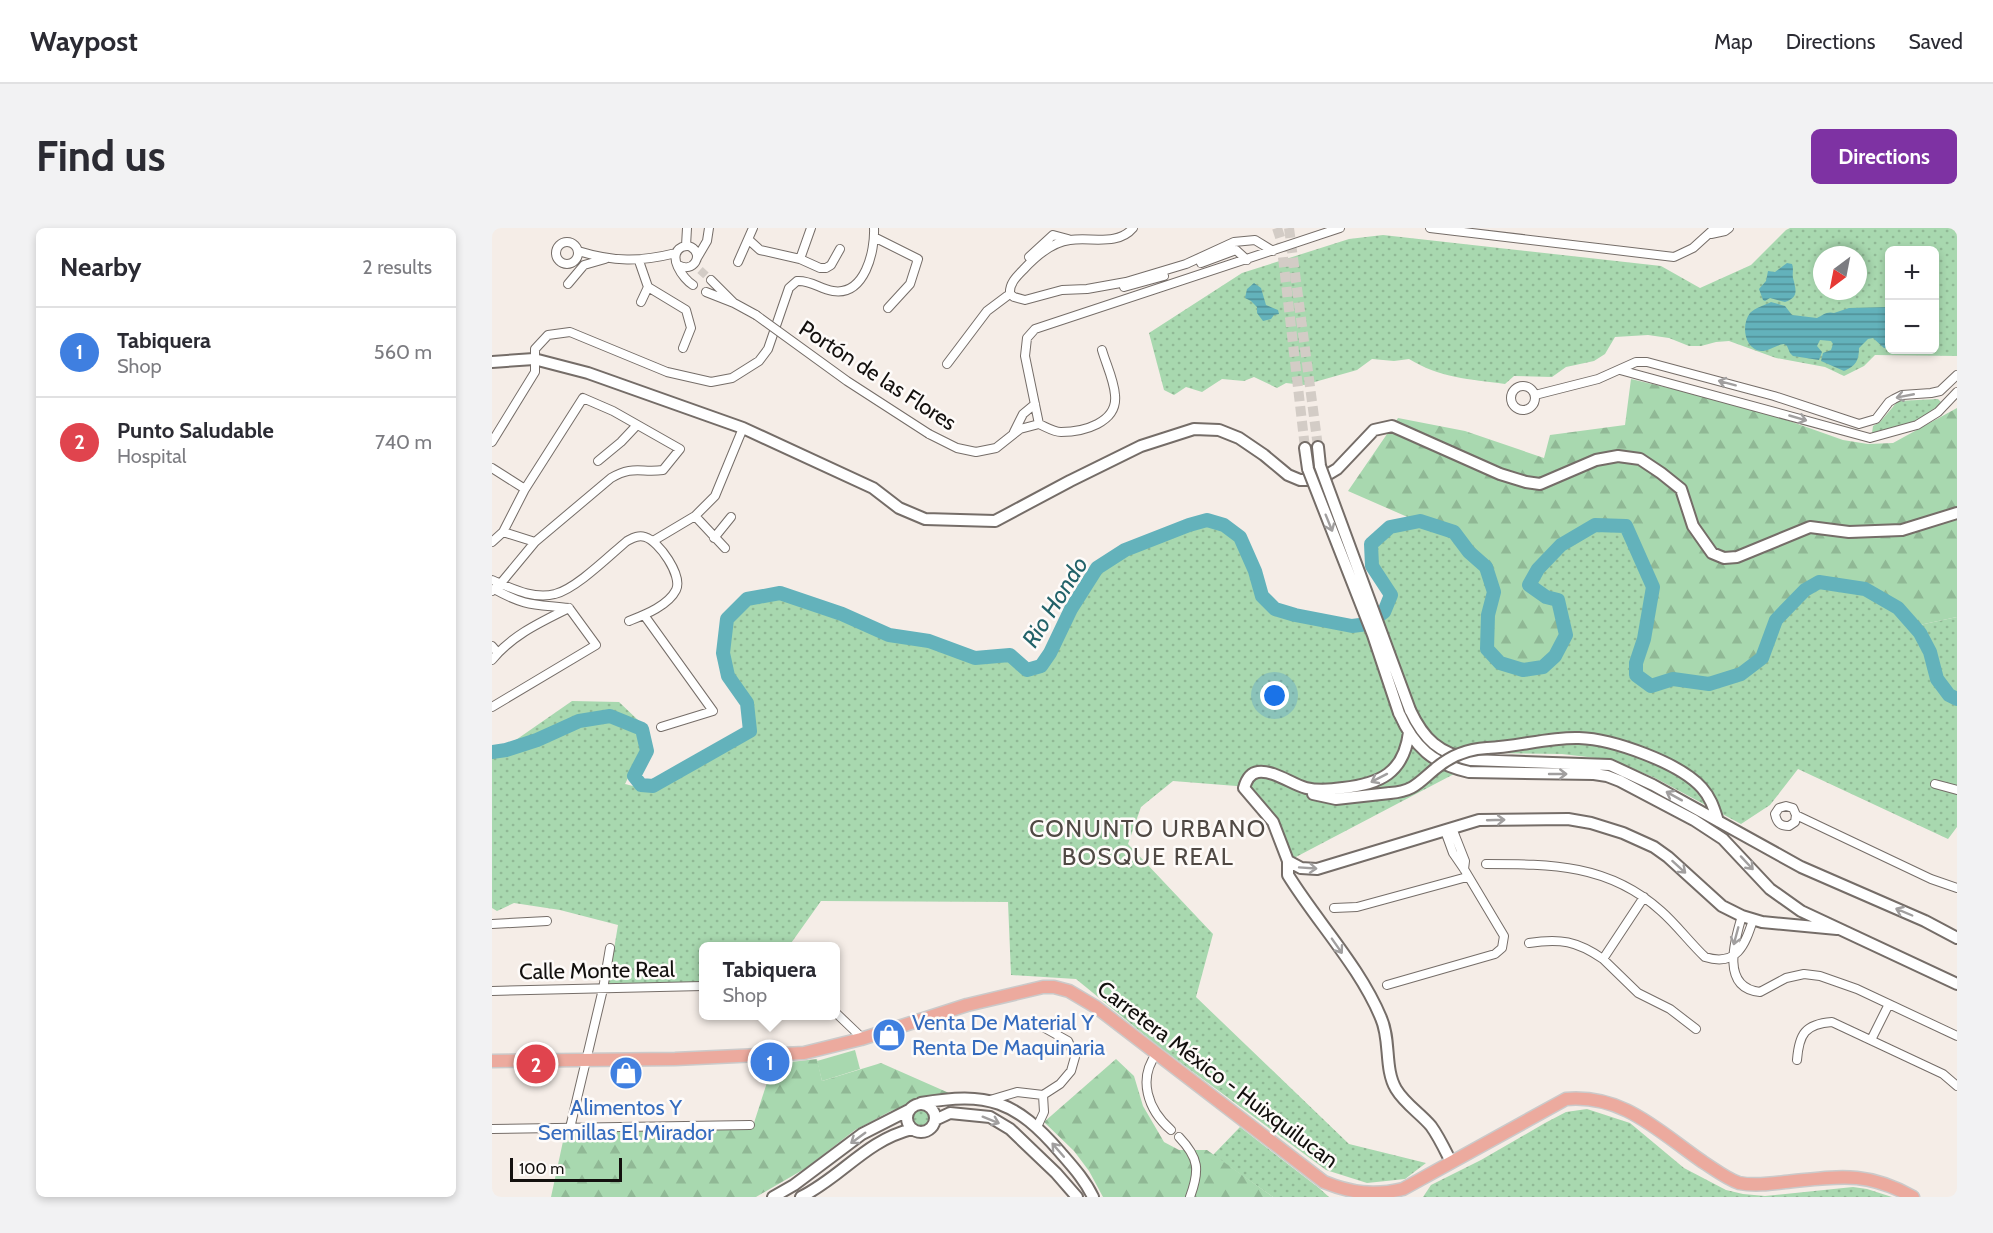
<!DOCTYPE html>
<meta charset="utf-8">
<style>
:root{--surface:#fff;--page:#f2f2f3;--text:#2b2b33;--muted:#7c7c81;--line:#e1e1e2;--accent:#7e32a3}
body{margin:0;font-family:Cabin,sans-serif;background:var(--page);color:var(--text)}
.controls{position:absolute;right:18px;top:18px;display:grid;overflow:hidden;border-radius:9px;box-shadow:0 3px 9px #0003}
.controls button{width:54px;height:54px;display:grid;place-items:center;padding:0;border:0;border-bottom:2px solid var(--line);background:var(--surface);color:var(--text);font:30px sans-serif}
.compass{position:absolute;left:1321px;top:18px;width:54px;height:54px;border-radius:50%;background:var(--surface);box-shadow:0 3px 9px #0003;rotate:212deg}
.scale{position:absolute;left:18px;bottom:15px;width:112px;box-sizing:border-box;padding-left:6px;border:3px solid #13100e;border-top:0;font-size:16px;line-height:21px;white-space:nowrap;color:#13100e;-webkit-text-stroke:4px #fefbf9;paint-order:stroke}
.you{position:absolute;left:783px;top:468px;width:21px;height:21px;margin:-15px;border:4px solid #fff;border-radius:50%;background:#1a73e8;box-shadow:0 0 0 9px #1a73e833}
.badge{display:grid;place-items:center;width:39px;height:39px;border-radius:50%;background:var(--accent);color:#fff;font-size:20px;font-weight:700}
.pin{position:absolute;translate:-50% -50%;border:3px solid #fff;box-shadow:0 2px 6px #0006}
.popup{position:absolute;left:207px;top:714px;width:141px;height:78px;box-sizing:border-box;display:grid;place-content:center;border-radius:9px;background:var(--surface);filter:drop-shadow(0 2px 4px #0005);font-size:20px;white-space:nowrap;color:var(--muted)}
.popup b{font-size:22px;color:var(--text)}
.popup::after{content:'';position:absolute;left:50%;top:100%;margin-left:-12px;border:12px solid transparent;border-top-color:var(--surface)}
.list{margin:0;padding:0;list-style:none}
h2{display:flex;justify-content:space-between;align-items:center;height:78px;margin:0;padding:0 24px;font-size:26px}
h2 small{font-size:20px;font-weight:400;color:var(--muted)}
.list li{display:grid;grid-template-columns:39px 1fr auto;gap:18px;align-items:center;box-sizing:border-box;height:90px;padding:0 24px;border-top:2px solid var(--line)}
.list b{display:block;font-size:22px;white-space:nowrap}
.list p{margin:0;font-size:20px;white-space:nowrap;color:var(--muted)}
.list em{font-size:20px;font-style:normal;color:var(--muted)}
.map{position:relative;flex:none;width:1465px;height:969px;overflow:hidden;border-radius:9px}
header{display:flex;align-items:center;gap:36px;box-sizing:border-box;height:84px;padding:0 30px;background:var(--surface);border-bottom:2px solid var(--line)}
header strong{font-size:28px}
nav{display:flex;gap:33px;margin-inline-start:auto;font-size:21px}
.intro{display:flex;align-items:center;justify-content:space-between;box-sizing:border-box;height:144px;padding:0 36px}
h1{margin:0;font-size:42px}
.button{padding:15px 27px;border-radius:9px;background:var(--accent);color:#fff;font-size:21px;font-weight:700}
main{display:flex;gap:36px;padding:0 36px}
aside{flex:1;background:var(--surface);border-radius:9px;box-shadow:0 3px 9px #0003}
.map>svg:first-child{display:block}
</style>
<header>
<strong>Waypost</strong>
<nav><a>Map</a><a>Directions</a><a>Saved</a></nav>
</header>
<div class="intro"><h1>Find us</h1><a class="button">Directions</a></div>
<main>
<aside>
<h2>Nearby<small>2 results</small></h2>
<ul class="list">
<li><span class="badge" style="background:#3f7fe0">1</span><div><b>Tabiquera</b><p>Shop</p></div><em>560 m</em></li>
<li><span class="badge" style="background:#e0444e">2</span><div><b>Punto Saludable</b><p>Hospital</p></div><em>740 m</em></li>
</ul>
</aside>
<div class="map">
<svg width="1465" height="969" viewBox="0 0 1465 969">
<defs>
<pattern id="green-dots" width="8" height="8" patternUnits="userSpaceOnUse" patternTransform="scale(1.5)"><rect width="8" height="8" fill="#a8d8af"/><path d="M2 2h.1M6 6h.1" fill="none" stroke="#90b895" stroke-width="1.8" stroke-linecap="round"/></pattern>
<pattern id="forest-firs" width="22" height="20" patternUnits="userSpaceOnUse" patternTransform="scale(1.5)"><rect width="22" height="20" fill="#a8d8af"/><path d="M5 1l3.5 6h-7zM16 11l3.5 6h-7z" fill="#90b895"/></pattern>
<pattern id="water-rules" width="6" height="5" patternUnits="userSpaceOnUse" patternTransform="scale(1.5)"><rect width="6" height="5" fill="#63b2bb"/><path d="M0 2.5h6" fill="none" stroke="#508f96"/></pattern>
</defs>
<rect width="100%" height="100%" fill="#f5ede7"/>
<path fill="url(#green-dots)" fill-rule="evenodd" d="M1298 0H1465V128L1383 127 1372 138 1352 148 1333 139 1284 130 1237 113 1224 114 1209 118H1197L1177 110 1156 107 1123 109 1113 126 1102 133 1074 139 1060 149 1022 148 1013 156C977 151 948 150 917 131L902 133 880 131 865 142 812 157 794 155 785 160 762 149 752 153 730 151 710 164 694 159 682 167 672 162 657 105 750 45 857 11 891 7 1169 38 1208 60 1259 37 1294 2ZM1398 22H1442V122H1398ZM1330 27H1366V63H1330Z
M1446 171 1449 174C1442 189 1396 204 1380 205L1381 198 1388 194 1406 173Z
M715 297C741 304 751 319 759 344 764 360 765 374 780 384 793 393 866 406 879 399 893 391 898 381 904 367L884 337 883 318 900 303 928 298 959 307 974 328 990 342 997 364 991 387 1030 446 1052 443 1066 431 1055 365 1043 356C1055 333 1078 312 1103 302 1110 299 1123 302 1131 302L1157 359 1148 410 1140 434 1158 463 1182 456 1217 461 1273 433 1287 394 1315 366 1328 359 1372 365 1403 383 1418 399 1465 389V599L1456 611 1306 541 1278 577 1249 596 1163 550 1121 532 1070 526 1002 525 802 630 757 559 681 553 649 579 636 616 721 706 704 769 857 916 934 935 913 951 875 955 834 942 666 818 584 751 519 747 516 674 329 673 297 718H212V756L116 757 126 697 68 682 22 675 5 683 0 680V524L18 516 80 473 127 474 147 493 150 522 133 556 161 563 262 505 259 474 240 446 235 424 239 393 257 375 287 369 348 390 395 411 436 417 482 435 517 432 534 446 552 442C569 417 580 388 596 361 600 355 604 347 609 342 632 322 685 305 715 297Z
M418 890a11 11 0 1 1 22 0a11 11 0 1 1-22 0Z
M1095 881 1138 895 1192 940 1234 962 1251 966 1273 968 1361 959 1375 961 1400 969H931L939 957 989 932 1053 895 1074 884Z
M748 899 827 960 837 969H781L721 927Z"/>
<path fill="url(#forest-firs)" d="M1139 151 1261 180 1351 212 1376 216 1401 215 1465 180V389L1418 399 1403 383 1372 365 1328 359 1315 366 1287 394 1273 433 1251 450 1217 461 1182 456 1158 463 1140 450V434L1148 410 1157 359 1131 302C1123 302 1110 299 1103 302 1079 311 1055 333 1043 355L1055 365 1070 368 1078 408 1066 431 1052 443 1030 446 1006 439 990 422 991 387 997 364 990 342 974 328 959 308 856 263 906 190 973 203 1052 230 1058 207 1133 197Z
M325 831 330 853 389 835 457 865 399 883 363 902 314 940 264 969H59L73 904 260 901 281 836Z
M624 831 642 848 651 878 672 914 687 922H715L781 969H611L597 943 582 923 552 894Z"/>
<path fill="#a8d8af" d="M363 822 368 841 330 853 325 833Z"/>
<path fill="url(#water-rules)" d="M1295 35 1300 36C1302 42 1300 45 1301 50 1304 62 1307 69 1293 74L1278 70 1273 73 1271 72 1267 61 1274 53 1276 43 1283 44Z
M762 55 769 60 774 77 786 82 787 86 782 87 779 91 771 93 765 85V79L759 73 753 70 755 61Z
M1279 74 1293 78 1300 87 1325 90C1331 87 1335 83 1342 85L1357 80 1397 79V120H1392L1381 110 1376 111 1367 120C1367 132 1364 138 1352 143L1329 133 1331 125 1339 122 1341 116 1339 113 1328 112 1325 118 1330 124 1327 132 1301 128 1298 125 1295 118 1292 116C1284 117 1277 123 1269 123 1252 121 1249 97 1258 85 1263 80 1273 77 1279 74Z"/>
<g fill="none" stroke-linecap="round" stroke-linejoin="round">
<path stroke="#63b2bb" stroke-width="14" d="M0 524 14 522 45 512 87 493 118 488 150 501 155 523 142 548 149 557 161 558 258 503 255 475 236 448 231 425 235 391 255 371 288 365 350 386 397 407 437 413 483 430 518 427 535 442 549 438 558 425 579 381 605 340 633 322 697 297 715 292 732 297 748 309 763 343 770 368 783 381 803 387 860 398 876 396 892 384 899 367 880 338 879 316 898 299 928 293 962 304 977 324 994 339 1002 364 996 387 995 421 1008 435 1031 442 1051 439 1063 428 1074 407 1066 372 1054 369 1037 357 1046 341 1069 317 1103 297 1134 298 1161 359 1152 411 1144 435V447L1159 458 1181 451 1217 456 1249 446 1270 430 1284 392 1313 362 1327 354 1373 361 1406 380 1428 405 1438 424 1445 451 1457 467 1465 471"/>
<path stroke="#d3ccc6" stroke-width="8" stroke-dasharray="8 4" stroke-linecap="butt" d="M208 42 219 52"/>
<path stroke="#d3ccc6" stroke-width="10" stroke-dasharray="10 5" stroke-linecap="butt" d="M785 0 789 12 813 220
M797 0 826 219"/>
<defs>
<path id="street" d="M641 0C626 18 599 9 578 12 560 14 543 29 531 42 524 49 517 56 518 66L522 69 533 72 570 62 595 61 634 54 694 36 742 14 763 12 781 23
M938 0 1182 29 1201 20 1223 0
M1219 6 1233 3 1237 0
M382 9 426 31 418 56 396 80
M257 12 268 22 308 31 328 40H334L339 37 348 21
M64 25a11 11 0 1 1 22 0a11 11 0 1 1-22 0Z
M194 18 195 0
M86 23C122 34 148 34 184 25
M537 29 561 7 576 11
M205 30 215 13 217 0
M308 31 319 0
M147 33 156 59 194 82 199 100 191 120
M246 34 261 0
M709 35 744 22 755 32
M186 37C202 46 212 26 199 19 196 17 193 18 190 19 174 27 191 51 201 57
M219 52 241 74
M76 56 92 37 113 31
M632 59 672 48
M214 64 242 75 264 87
M149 74 156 59
M455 136 495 83 515 68
M1128 142 1378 210 1425 197 1446 184 1465 164
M1019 170a12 12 0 1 1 24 0a12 12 0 1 1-24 0Z
M1043 167 1106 151 1144 134H1155L1282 168 1367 196 1384 191 1397 174 1402 171 1410 167 1439 165 1448 163 1465 147
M547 196 533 128 535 110 543 101 848 0
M547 196C554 199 562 204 569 204 591 204 626 195 623 167 622 152 614 136 610 122
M522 204 531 186 543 176
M437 206 465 220 484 224 504 220 528 201 547 196
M0 214 43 144V121L56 107 78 104 175 144 219 154 240 150 267 133 276 121 297 60 305 53C319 52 328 61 341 63 373 68 383 23 382 0
M106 233 129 214 145 197
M0 240 33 261
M203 288 233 320
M11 304 43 314
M222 310 239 289
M161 313 203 288 223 268 251 200
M0 314 11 304 33 261 91 170 121 183 188 221 171 242C149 245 141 237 119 250L43 314 9 355 0 363
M0 352C19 360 42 372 63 366 84 361 118 327 135 313 141 310 146 307 153 309 167 313 191 348 184 362 176 378 152 387 137 393
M2 361C34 379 43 376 77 380
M152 387 221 483 169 499
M0 418 6 425
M0 432C20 407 49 394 77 380
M0 479 104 417 77 380
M1443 556 1465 562
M1304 587 1303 594 1297 598C1288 598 1285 595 1283 586L1287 580 1294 578 1301 580 1304 587 1439 651 1465 660
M960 600 973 633 972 641
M994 636C1059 636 1117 636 1169 683 1185 697 1198 715 1213 729 1245 739 1253 717 1261 692
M842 680 865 679 975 649
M1250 688C1242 714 1229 760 1268 764L1294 750 1312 746 1328 748 1365 761 1465 808
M0 696 55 693
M1037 715C1068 710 1085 713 1111 731L1152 669
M1111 731 1146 765 1178 781 1204 801
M895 757 1003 726 1010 720 1012 708 972 641 961 625 953 603
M0 763 211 758
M344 785 366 806
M1379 812 1397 776
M665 825C645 851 656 882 679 902
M1305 832C1307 806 1313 796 1340 794L1451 846 1465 858
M498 872 525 864 551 867 568 856 579 843 583 829 576 813 542 794
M545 899 552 884 551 867
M78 900 111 761 118 720
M0 901 258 897
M687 909C707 930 708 942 698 969"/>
<path id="secondary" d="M0 134 42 131 96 145 251 200 381 260 407 280 433 291 503 293 578 253 649 218 702 201 727 202 747 210 772 227 796 247 808 252H822L830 250 845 241 882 202 900 198 1008 246 1034 254 1048 256 1104 232 1126 228 1148 231 1169 245 1189 261 1201 298 1220 325 1232 330 1245 329 1318 299 1357 304 1410 302 1465 285
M826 219 828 238
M813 220 816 241
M918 482C932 512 947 525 979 532L1118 537 1161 557 1309 639 1433 693 1465 710
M907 485C922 519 941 536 977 544L1102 546 1115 548 1128 553 1202 592 1231 611 1278 661 1309 683 1465 756
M917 504C912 545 888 556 851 560 838 562 826 563 814 560 799 556 782 542 766 544 758 545 754 553 752 560L781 594 796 633 809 640 825 641 987 592 1076 591 1099 595 1131 605 1162 619 1176 629 1230 678 1250 688 1270 694 1345 701
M995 520C1026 519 1056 509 1087 510 1121 511 1188 535 1210 560 1219 570 1222 581 1226 593
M821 566 844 571 898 565
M796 633V647C825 694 868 739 889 790 899 812 892 841 904 861 913 876 928 885 939 898 947 909 953 922 959 934
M429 875C496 863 524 873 568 924 581 939 593 952 601 969
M415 890a14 14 0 1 1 28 0a14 14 0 1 1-28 0Z
M443 892 458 885 498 889 518 901 564 945 585 969
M281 969 302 957 370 906 417 882
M309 969C351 948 373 913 420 901"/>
<path id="primary" d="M0 833 183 831 312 825 369 811 475 777 551 759H562L577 763 604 779 832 954C859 965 882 968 911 961L1074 871C1132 866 1167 904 1211 934 1222 941 1235 951 1247 955 1262 958 1278 956 1293 954 1345 949 1373 942 1421 969"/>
</defs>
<use href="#street" stroke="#756d68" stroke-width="10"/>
<use href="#secondary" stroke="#756d68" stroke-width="14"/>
<use href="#primary" stroke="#cbcaca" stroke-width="15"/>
<use href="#street" stroke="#fff" stroke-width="8"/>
<use href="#secondary" stroke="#fff" stroke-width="10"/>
<use href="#primary" stroke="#ecaa9e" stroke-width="12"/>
<defs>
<path id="street-bridge" d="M264 87 355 153 437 206"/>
<path id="secondary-bridge" d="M828 238 918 482
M816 241 881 407 907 485
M898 565C922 563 926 555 943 541 958 528 976 521 995 520"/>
</defs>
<use href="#street-bridge" stroke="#756d68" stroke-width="10" stroke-linecap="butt"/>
<use href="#secondary-bridge" stroke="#756d68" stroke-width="14" stroke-linecap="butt"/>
<use href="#street-bridge" stroke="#fff" stroke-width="8"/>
<use href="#secondary-bridge" stroke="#fff" stroke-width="10"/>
</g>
<defs><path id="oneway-shaft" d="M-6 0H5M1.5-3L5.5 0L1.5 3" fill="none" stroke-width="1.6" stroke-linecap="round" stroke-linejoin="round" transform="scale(1.5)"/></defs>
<g stroke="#a19f9f">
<use href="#oneway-shaft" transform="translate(1235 155) rotate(-165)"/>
<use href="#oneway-shaft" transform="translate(1413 168) rotate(169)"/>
<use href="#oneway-shaft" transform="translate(1306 190) rotate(16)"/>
<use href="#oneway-shaft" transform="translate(837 295) rotate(68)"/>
<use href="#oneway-shaft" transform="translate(1066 546)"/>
<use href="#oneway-shaft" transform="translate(887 550) rotate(153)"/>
<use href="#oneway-shaft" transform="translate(1182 568) rotate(-151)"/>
<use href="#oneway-shaft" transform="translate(1004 592) rotate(-2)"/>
<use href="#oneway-shaft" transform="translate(1255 635) rotate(47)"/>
<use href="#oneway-shaft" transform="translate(1187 639) rotate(42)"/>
<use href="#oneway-shaft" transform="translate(816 640) rotate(4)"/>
<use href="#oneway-shaft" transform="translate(1412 684) rotate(-157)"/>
<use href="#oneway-shaft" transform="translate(1244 708) rotate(105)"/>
<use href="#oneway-shaft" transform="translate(845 718) rotate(55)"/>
<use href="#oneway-shaft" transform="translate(499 892) rotate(22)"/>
<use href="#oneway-shaft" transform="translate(366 910) rotate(144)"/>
<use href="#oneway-shaft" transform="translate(566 922) rotate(-131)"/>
</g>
<defs>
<symbol id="shop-disc" viewBox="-11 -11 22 22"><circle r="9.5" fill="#3f7fe0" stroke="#fefbf9"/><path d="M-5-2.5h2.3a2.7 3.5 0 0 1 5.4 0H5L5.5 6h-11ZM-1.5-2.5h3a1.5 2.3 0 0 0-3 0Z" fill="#fff"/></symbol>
</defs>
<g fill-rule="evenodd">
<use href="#shop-disc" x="378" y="788" width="38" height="38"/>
<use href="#shop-disc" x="115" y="826" width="38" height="38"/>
</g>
<g text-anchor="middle" stroke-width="5" stroke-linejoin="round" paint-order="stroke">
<g font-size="22" fill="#13100e" stroke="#fefbf9">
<text transform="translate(386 147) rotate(33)" y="8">Portón de las Flores</text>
<text transform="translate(105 742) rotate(-1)" y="8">Calle Monte Real</text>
<text transform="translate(726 846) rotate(37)" y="8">Carretera México - Huixquilucan</text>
</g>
<g font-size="22" fill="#366cbe" stroke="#fefbf9" text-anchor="start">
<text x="420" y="802">Venta De Material Y<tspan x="420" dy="25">Renta De Maquinaria</tspan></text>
<text x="134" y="887" text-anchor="middle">Alimentos Y<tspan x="134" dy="25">Semillas El Mirador</tspan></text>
</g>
<g font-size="24" font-style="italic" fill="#216269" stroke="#fefbf9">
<text transform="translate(563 374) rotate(-58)" y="8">Rio Hondo</text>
</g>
<g font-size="24" letter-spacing="1.5" fill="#504944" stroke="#fefbf9">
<text x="656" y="609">CONUNTO URBANO<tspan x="656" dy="28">BOSQUE REAL</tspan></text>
</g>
</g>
</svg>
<div class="controls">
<button>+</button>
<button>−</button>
</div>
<svg class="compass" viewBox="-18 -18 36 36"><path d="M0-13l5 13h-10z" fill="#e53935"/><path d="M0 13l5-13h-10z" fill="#7c7c81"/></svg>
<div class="scale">100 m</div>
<div class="you"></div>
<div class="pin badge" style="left:278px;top:834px;background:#3f7fe0">1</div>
<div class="popup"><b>Tabiquera</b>Shop</div>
<div class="pin badge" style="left:44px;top:836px;background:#e0444e">2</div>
</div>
</main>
